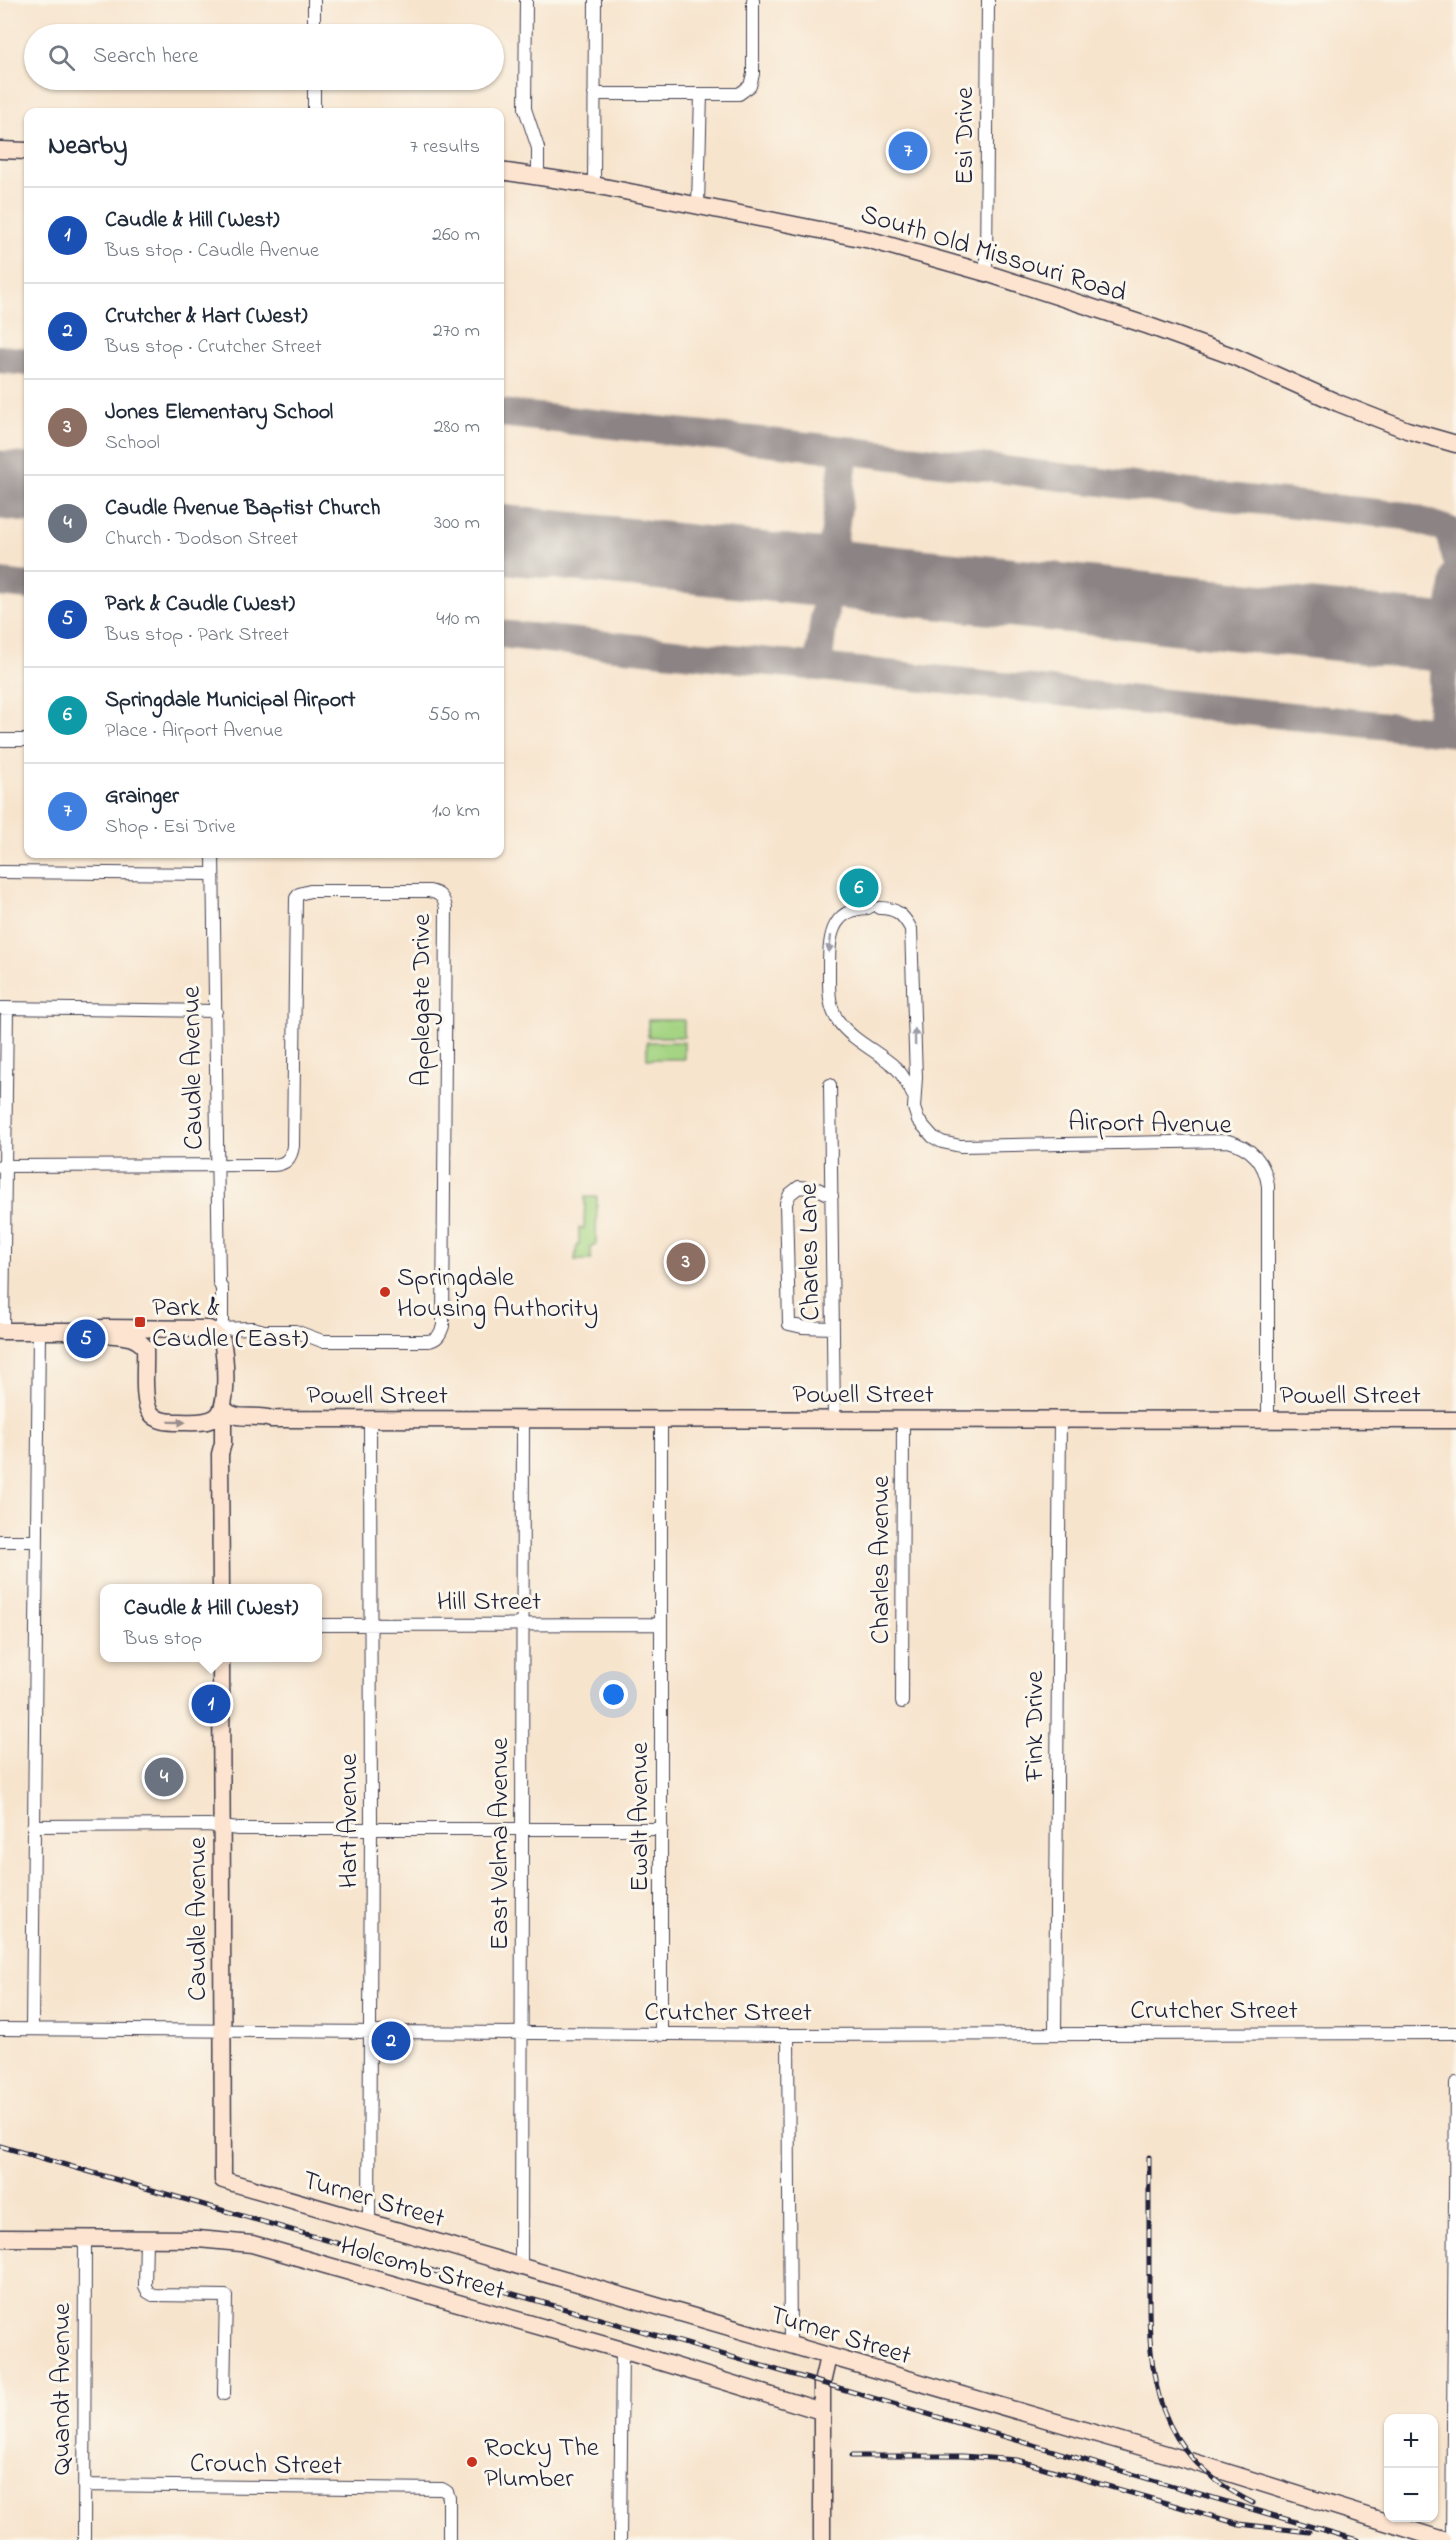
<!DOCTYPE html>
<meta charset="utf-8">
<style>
:root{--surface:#fff;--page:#f2f2f3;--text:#1f2937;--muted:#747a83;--line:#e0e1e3;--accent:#c8321e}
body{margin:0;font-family:"Indie Flower",sans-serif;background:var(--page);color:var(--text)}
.controls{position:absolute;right:18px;bottom:18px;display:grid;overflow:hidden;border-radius:12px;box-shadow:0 2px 4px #0004}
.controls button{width:54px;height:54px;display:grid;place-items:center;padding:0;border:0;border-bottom:2px solid var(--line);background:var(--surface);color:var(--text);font:30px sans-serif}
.you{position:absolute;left:614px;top:1695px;width:21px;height:21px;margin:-15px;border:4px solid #fff;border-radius:50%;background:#1a73e8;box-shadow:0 0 0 9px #1a73e833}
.badge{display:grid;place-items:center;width:39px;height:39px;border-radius:50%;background:var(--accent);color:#fff;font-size:20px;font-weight:700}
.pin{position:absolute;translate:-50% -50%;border:3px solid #fff;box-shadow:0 2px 6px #0006}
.popup{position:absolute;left:100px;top:1584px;width:222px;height:78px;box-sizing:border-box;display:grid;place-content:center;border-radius:12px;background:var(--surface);filter:drop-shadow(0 2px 4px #0005);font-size:20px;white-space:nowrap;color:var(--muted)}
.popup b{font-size:22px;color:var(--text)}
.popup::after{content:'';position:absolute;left:50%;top:100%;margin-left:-12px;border:12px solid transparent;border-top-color:var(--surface)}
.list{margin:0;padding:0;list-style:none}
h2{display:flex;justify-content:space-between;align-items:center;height:78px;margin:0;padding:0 24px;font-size:26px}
h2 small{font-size:20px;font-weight:400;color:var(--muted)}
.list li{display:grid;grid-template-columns:39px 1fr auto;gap:18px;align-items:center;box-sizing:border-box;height:96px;padding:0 24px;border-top:2px solid var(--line)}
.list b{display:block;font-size:22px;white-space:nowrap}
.list p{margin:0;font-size:20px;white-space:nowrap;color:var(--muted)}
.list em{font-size:20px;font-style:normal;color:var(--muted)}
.icon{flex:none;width:33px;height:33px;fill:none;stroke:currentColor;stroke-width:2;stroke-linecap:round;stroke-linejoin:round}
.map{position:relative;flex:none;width:1456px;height:2540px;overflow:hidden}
.search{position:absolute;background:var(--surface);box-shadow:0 2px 4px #0004;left:24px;top:24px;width:480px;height:66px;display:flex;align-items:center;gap:15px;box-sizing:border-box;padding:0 21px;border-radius:33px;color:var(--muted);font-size:22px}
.panel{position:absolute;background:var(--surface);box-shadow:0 2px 4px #0004;left:24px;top:108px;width:480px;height:750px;border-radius:12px}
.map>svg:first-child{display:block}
</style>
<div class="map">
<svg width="1456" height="2540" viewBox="0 0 1456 2540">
<rect width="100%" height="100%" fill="#fbf7ec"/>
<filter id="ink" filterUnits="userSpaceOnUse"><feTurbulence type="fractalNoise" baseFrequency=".0167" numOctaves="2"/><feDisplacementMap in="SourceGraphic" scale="12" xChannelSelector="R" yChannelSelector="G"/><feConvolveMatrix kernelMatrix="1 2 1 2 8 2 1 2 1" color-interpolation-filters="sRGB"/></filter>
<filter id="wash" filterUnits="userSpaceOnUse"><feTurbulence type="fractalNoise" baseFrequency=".008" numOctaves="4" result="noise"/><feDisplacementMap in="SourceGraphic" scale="24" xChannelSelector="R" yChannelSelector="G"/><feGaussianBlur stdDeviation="1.35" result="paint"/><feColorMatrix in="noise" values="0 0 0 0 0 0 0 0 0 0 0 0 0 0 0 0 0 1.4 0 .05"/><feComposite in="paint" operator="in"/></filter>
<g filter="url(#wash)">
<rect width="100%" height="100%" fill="#f7e4cd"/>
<path fill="#a5d483" stroke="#647b5f" stroke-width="1.5" d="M648 1020H684V1037H648Z
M647 1042H684V1059H647Z
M585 1197H597L596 1244 591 1247V1260H575L577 1245H579V1228H584Z"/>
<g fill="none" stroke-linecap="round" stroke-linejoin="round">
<path stroke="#8c8384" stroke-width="28" d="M0 359 28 362
M500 413 845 450 1189 493 1406 516 1448 530 1456 558
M0 583 28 586
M500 634 1456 733
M818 666 845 450
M1439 731 1446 638 1456 572"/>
<path stroke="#8c8384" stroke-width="69" d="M0 485 28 488
M500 539 1456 639"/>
</g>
</g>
<g filter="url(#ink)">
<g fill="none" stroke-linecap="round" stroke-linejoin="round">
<defs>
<path id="street" d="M526 0 525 109 538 148V176
M314 34V0
M594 94H701
M314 112V80
M594 185 595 0
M698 204 701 94H739L750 86 753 74V0
M986 273 988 0
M0 740H28
M213 854 219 1282 222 1289V1335
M0 872 213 874
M868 908C828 909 829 942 829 973 829 989 828 1007 839 1022 853 1041 879 1052 896 1068 904 1075 908 1086 913 1095
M879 908C896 908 903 914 911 929L916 1077 914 1108 918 1120 933 1137 942 1142 960 1146 1228 1141C1251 1147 1265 1162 1268 1186V1419
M1 1008 216 1011
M830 1085 834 1419
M0 1166 274 1165C286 1164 291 1159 293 1146L296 898 299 894 310 891H429C440 893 444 898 446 908L443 1326C440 1335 437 1340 428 1341H322L295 1331H264L253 1328 209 1329
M832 1196 818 1189 799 1187 790 1194 786 1203 789 1324 802 1327 833 1328
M3 1331 7 1008
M661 1419V2035
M0 1541H36
M318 1625 661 1624
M902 1702 903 1419
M33 1826 208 1825 238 1829H662
M0 2029 788 2035 1456 2033
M32 2029 39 1331
M1055 2033 1060 1418
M788 2035 790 2344
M369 2223 371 1829 370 1419
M146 2239 145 2286 148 2292 153 2295 226 2296 224 2394
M521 2268 523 1420
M84 2485 442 2489 447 2492 449 2498V2540
M84 2540 85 2238
M620 2540 622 2350
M1452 2540 1456 2083"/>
<path id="secondary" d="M0 150 28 151
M500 171 594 185 870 240 986 273 1149 326 1235 357 1338 403 1407 430 1456 444
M0 1331H89L102 1328 209 1329 222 1340C225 1356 230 1407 216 1417 206 1424 191 1422 180 1422 169 1422 157 1422 150 1412 142 1401 146 1363 145 1348 133 1330 109 1338 89 1331
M223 1407C234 1423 255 1413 271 1419L1456 1420
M221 1588 220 1454 223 1443V1407
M221 1658 223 2180 1197 2463 1443 2540
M0 2238 198 2239 252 2244 622 2350 821 2411
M822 2540V2383L828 2357"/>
</defs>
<use href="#street" stroke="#423f51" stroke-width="14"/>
<use href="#secondary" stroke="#423f51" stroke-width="19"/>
<use href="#street" stroke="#fff" stroke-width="12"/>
<use href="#secondary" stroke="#fde4d0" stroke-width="16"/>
<defs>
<path id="rail" d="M0 2146 822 2383 1357 2540
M1149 2157C1149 2198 1149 2239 1149 2280 1148 2380 1154 2453 1253 2503
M851 2456H963L1017 2460 1239 2524 1309 2532"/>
</defs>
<use href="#rail" stroke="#22223b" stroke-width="5"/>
<use href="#rail" stroke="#fbf7ec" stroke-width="3" stroke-dasharray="9" stroke-linecap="butt"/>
</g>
<defs><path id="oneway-solid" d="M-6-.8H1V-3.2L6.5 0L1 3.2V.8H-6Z" transform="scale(1.5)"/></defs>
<g fill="#9c9ca7">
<use href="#oneway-solid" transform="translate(830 944) rotate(97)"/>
<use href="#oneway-solid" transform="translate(915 1037) rotate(-91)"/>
</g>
<use fill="#9a8d8d" href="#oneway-solid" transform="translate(177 1422) rotate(1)"/>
</g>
<g fill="#c8321e" stroke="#fbf7ec" stroke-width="2">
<circle cx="385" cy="1292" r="6"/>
<rect x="134" y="1316" width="12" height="12" rx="3"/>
<circle cx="472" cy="2462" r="6"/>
</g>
<g text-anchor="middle" stroke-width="6" stroke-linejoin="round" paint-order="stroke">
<g font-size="27" fill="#22223b" stroke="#fbf7ec">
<text transform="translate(963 136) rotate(-90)" y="9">Esi Drive</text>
<text transform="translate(994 252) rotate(17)" y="9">South Old Missouri Road</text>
<text transform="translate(420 1000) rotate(-90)" y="9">Applegate Drive</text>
<text transform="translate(191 1068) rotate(-91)" y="9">Caudle Avenue</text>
<text transform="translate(1150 1122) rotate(1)" y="9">Airport Avenue</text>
<text transform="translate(808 1252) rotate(-91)" y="9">Charles Lane</text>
<text x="863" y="1402">Powell Street</text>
<text x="377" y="1403">Powell Street</text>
<text x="1350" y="1403">Powell Street</text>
<text transform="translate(879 1560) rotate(-90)" y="9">Charles Avenue</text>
<text x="489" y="1609">Hill Street</text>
<text transform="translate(1033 1726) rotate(-90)" y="9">Fink Drive</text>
<text transform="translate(638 1817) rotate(-90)" y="9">Ewalt Avenue</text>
<text transform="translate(347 1821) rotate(-90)" y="9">Hart Avenue</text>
<text transform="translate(498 1844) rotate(-90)" y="9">East Velma Avenue</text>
<text transform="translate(196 1919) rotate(-90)" y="9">Caudle Avenue</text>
<text x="1214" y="2018">Crutcher Street</text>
<text x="728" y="2020">Crutcher Street</text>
<text transform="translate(374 2198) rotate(16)" y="9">Turner Street</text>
<text transform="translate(423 2267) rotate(16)" y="9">Holcomb Street</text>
<text transform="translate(841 2334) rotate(17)" y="9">Turner Street</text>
<text transform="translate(60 2389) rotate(-90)" y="9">Quandt Avenue</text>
<text transform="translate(266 2463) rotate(1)" y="9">Crouch Street</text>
</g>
<g font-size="27" fill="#22223b" stroke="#fbf7ec" text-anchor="start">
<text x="397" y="1285">Springdale<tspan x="397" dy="31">Housing Authority</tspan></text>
<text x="152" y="1315">Park &amp;<tspan x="152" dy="31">Caudle (East)</tspan></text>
<text x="484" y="2455">Rocky The<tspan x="484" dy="31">Plumber</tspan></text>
</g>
</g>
</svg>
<div class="controls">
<button>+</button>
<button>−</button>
</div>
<div class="you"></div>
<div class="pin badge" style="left:211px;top:1704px;background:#1a4fb4">1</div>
<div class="popup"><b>Caudle &amp; Hill (West)</b>Bus stop</div>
<div class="pin badge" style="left:391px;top:2041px;background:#1a4fb4">2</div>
<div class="pin badge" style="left:686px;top:1262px;background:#8d6e63">3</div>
<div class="pin badge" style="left:164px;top:1777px;background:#6b7280">4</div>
<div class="pin badge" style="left:86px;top:1339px;background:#1a4fb4">5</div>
<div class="pin badge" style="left:859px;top:888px;background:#0f9aa8">6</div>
<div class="pin badge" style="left:908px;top:151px;background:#3f7fe0">7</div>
<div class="search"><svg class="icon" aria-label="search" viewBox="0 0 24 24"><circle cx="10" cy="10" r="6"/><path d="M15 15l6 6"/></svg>Search here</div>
<section class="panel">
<h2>Nearby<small>7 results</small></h2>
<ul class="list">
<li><span class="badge" style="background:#1a4fb4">1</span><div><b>Caudle &amp; Hill (West)</b><p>Bus stop · Caudle Avenue</p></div><em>260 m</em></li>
<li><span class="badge" style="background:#1a4fb4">2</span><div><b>Crutcher &amp; Hart (West)</b><p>Bus stop · Crutcher Street</p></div><em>270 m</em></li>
<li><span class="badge" style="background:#8d6e63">3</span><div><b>Jones Elementary School</b><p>School</p></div><em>280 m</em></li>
<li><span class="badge" style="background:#6b7280">4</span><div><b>Caudle Avenue Baptist Church</b><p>Church · Dodson Street</p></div><em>300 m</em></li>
<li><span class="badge" style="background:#1a4fb4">5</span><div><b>Park &amp; Caudle (West)</b><p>Bus stop · Park Street</p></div><em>410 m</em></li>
<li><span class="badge" style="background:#0f9aa8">6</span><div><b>Springdale Municipal Airport</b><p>Place · Airport Avenue</p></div><em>550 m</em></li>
<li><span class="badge" style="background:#3f7fe0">7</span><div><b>Grainger</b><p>Shop · Esi Drive</p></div><em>1.0 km</em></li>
</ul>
</section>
</div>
